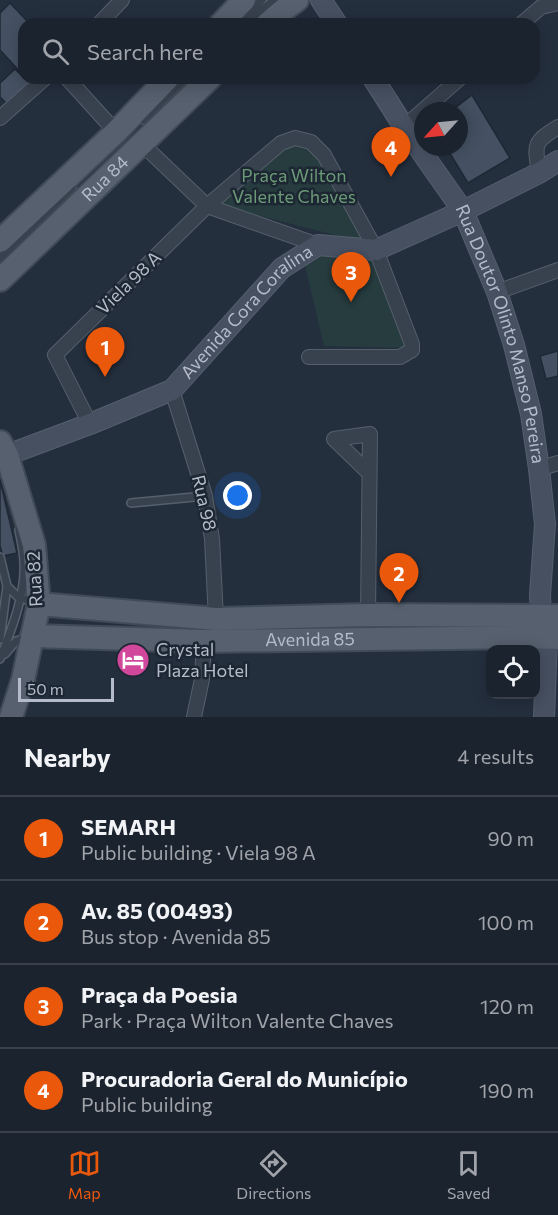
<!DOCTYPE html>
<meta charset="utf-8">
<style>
:root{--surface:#1b232e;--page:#282f3a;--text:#f1f3f6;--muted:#a0a4aa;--line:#39404a;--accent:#ea580c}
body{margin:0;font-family:Commissioner,sans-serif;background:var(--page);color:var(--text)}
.controls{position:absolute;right:18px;bottom:18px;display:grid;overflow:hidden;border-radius:12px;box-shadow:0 3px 15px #0003}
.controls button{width:54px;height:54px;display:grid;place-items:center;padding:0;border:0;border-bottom:2px solid var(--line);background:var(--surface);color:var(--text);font:30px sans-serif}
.compass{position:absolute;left:414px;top:102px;width:54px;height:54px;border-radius:50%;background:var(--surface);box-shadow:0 3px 15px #0003;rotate:243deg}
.scale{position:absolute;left:18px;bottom:15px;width:96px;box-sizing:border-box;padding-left:6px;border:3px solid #b4bcc9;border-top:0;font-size:16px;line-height:21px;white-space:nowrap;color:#b4bcc9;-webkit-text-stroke:4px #1d2633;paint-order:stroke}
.you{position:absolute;left:238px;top:496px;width:21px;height:21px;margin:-15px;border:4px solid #fff;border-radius:50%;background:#1a73e8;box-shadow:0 0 0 9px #1a73e833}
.badge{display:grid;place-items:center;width:39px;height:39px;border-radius:50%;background:var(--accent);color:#fff;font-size:20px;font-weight:700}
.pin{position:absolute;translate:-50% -50px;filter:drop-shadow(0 2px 3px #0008)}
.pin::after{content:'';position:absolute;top:32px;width:21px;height:18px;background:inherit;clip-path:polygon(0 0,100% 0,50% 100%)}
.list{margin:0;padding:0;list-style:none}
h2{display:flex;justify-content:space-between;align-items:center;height:78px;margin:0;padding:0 24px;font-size:26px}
h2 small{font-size:20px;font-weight:400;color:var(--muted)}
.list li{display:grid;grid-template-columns:39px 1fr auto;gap:18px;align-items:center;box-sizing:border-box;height:84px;padding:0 24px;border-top:2px solid var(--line)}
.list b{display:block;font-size:22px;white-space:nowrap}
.list p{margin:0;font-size:20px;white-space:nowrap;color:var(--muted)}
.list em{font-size:20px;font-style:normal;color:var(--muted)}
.icon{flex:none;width:33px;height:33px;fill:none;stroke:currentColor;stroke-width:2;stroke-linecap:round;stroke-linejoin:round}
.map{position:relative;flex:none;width:558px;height:717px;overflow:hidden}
.search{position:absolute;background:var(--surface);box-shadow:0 3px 15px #0003;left:18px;right:18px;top:18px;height:66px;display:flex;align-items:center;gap:15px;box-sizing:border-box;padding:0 21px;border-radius:18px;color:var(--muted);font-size:22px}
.sheet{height:414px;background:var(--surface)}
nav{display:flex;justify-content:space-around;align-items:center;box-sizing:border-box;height:84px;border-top:2px solid var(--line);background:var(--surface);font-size:16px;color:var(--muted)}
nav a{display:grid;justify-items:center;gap:3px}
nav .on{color:var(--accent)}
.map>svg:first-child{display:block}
</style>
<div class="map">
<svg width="558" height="717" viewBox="0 0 558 717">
<rect width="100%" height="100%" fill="#242f3e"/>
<path fill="#263c3f" d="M292 147C307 147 314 152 324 163L364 237 351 239 217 205 279 151Z
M371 250 407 348 324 346 303 257Z"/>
<path fill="#455162" stroke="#1f2835" stroke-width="1.5" d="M10 3 30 24H24L23 75 0 50V13Z
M15 69 29 83 7 104 0 97V83Z
M472 95 510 158 468 183 446 147H459V111H451Z
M558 351V376L546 379 540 356Z
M0 480 17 553 3 556 0 546Z"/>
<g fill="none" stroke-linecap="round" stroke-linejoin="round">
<defs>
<path id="lane" d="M240 24 262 0
M245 24 274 0
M143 120 186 78
M0 258 72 188
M131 503 205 496
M0 557 7 586 0 639
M7 586 18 597 36 603
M5 654 16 641 29 637
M0 659C11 631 26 593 24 563 24 552 21 541 19 530"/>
<path id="street" d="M99 24 122 0
M521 24 541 7 558 3
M67 78 116 132
M0 118 45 78
M404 127 460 78
M141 143 207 206 318 245
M539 173C535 145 532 143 558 127
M497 292 558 270
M172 390 205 496 212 539 216 619
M90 424 55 355 207 206 281 143 295 138 311 142 324 155 376 250 412 344V350L400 357H309
M539 469 558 463
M368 615 370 434 334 439 368 472
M194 717 202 679 204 641"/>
<g id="secondary">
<path d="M321 0 337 24"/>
<path id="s1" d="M373 78 404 127 463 211 497 292 514 345 531 414 539 469 545 524 540 595 541 616 547 638 544 717"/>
<path id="s2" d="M7 455 90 424 172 390 282 268 318 245 376 250 463 211 539 173 558 161"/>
</g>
<g id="primary">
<path d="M221 24 244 0"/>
<path d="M267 24 282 11 297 0"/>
<path d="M0 241 116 132 168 78"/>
<path id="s3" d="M0 280 210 78"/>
<path d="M0 442 7 455 34 545 39 604 23 680 11 717"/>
<path d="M39 604 216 619 368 615 558 616"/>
<path id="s4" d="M32 636 204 641 529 637 558 638"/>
</g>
</defs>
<use href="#lane" stroke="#565f6c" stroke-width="10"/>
<use href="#street" stroke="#565f6c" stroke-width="16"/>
<use href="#secondary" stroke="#565f6c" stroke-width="22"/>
<use href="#primary" stroke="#414a57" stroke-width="26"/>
<use href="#lane" stroke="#38414e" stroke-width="7"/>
<use href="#street" stroke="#38414e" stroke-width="14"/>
<use href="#secondary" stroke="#465061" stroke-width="20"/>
<use href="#primary" stroke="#56606e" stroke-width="22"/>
</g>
<defs>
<symbol id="hotel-disc" viewBox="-11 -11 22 22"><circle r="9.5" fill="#d1479c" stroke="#1d2633"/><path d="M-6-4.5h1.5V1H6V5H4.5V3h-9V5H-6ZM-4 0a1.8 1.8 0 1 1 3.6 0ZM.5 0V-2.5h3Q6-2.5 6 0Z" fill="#fff"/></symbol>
</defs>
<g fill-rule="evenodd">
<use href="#hotel-disc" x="114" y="641" width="38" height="38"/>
</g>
<g text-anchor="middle" stroke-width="5" stroke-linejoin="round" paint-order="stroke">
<g font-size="18" fill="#6b9a76" stroke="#1d2633">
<text x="294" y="182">Praça Wilton<tspan x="294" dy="21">Valente Chaves</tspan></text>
</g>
<g font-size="18" fill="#b4bcc9" stroke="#1d2633">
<text dy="6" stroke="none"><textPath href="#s3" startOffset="146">Rua 84</textPath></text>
<text transform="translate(129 283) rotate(-44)" y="6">Viela 98 A</text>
<text dy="6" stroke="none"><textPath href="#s2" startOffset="286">Avenida Cora Coralina</textPath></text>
<text dy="6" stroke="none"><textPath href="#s1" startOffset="290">Rua Doutor Olinto Manso Pereira</textPath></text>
<text transform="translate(204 503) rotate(77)" y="6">Rua 98</text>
<text transform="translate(35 579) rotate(-93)" y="6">Rua 82</text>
<text dy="6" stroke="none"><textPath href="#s4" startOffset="278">Avenida 85</textPath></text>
</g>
<g font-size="18" fill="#b4bcc9" stroke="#1d2633" text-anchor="start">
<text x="156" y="656">Crystal<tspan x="156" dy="21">Plaza Hotel</tspan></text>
</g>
</g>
</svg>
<div class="controls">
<button><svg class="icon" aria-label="locate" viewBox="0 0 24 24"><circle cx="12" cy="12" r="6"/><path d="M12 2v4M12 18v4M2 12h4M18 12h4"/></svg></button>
</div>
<svg class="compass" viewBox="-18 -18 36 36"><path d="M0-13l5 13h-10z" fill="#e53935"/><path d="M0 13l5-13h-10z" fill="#a0a4aa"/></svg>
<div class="scale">50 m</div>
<div class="you"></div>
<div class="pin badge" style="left:105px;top:377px">1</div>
<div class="pin badge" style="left:399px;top:603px">2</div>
<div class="pin badge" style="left:351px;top:302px">3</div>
<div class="pin badge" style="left:391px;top:177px">4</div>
<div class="search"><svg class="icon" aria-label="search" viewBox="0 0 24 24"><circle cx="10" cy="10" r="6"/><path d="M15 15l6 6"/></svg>Search here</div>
</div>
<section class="sheet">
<h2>Nearby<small>4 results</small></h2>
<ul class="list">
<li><span class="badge">1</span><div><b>SEMARH</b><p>Public building · Viela 98 A</p></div><em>90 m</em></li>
<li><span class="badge">2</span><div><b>Av. 85 (00493)</b><p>Bus stop · Avenida 85</p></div><em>100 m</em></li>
<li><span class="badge">3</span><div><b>Praça da Poesia</b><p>Park · Praça Wilton Valente Chaves</p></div><em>120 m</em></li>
<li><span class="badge">4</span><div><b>Procuradoria Geral do Município</b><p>Public building</p></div><em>190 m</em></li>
</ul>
</section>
<nav>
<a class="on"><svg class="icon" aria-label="map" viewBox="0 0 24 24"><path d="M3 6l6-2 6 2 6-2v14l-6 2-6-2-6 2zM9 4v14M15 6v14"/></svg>Map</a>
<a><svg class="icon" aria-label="directions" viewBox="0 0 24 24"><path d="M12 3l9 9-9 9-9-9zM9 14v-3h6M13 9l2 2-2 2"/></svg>Directions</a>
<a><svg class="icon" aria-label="saved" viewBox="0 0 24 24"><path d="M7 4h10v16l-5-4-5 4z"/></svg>Saved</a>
</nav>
